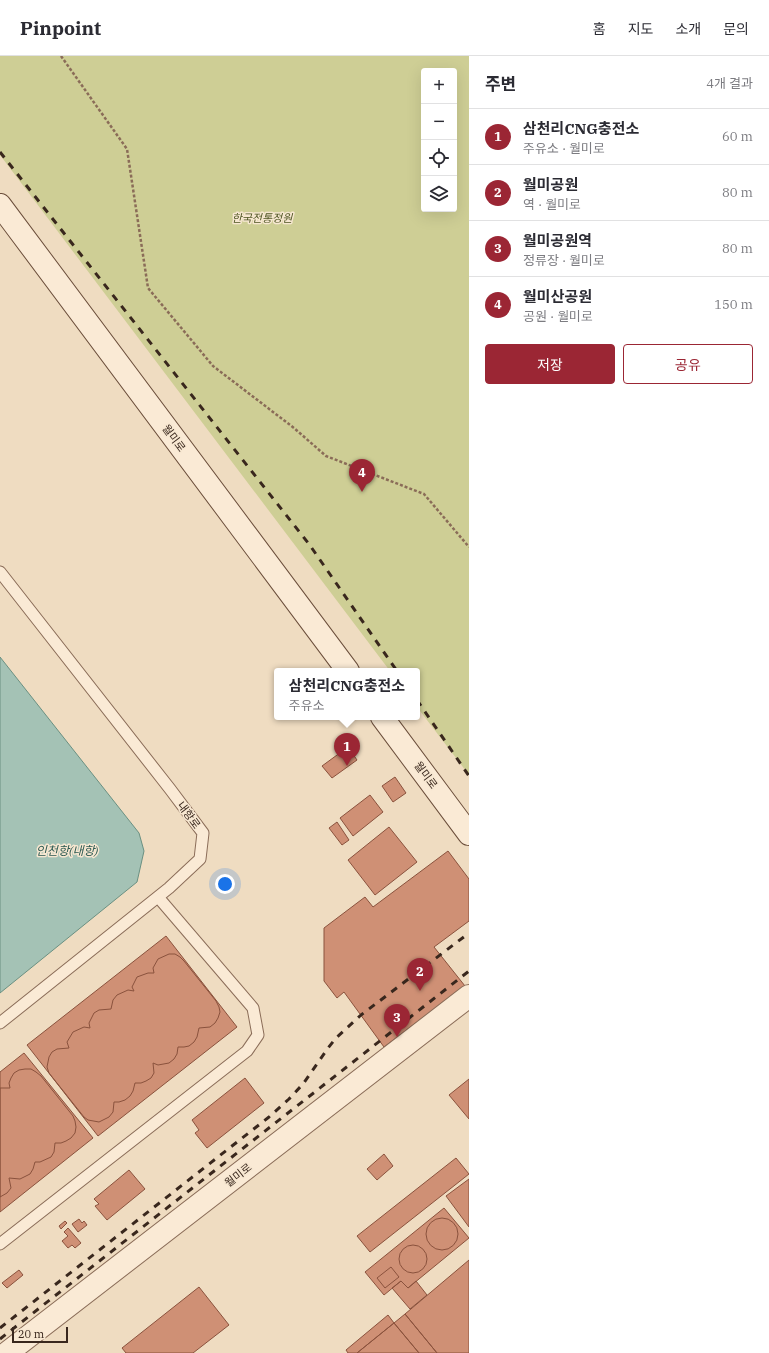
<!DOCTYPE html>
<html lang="ko">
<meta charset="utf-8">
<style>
:root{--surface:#fff;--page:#f7f7f7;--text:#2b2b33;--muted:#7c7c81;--line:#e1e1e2;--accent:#9b2634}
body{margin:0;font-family:"IBM Plex Serif","Noto Sans KR",serif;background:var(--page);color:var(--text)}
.controls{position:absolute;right:12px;top:12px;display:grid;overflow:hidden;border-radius:4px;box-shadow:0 4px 16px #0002}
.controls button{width:36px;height:36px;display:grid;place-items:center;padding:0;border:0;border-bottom:1px solid var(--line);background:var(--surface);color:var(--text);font:20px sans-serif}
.scale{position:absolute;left:12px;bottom:10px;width:56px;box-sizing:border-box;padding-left:4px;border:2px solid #39271d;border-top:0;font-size:11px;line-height:14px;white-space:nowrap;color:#39271d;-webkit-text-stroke:3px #f7e7d1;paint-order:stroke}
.you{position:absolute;left:225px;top:828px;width:14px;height:14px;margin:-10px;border:3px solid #fff;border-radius:50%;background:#1a73e8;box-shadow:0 0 0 6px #1a73e833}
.badge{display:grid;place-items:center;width:26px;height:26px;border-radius:50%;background:var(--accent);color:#fff;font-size:13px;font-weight:700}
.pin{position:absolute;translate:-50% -33px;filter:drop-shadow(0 1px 2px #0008)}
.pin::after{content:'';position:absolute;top:21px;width:14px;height:12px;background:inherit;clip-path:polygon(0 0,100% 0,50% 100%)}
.popup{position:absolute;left:274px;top:612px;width:146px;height:52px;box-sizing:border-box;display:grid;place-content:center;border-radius:4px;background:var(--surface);filter:drop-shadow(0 1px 3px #0005);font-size:13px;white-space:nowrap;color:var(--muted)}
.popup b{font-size:15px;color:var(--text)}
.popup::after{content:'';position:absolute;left:50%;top:100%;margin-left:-8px;border:8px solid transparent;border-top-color:var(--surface)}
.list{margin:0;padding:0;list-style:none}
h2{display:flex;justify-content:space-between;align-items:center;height:52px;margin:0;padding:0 16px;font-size:17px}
h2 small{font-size:13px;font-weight:400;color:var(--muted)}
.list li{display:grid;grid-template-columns:26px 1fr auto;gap:12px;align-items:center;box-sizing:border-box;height:56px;padding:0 16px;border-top:1px solid var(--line)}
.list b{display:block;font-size:15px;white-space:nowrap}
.list p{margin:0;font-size:13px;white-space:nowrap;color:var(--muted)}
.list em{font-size:13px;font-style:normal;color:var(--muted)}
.actions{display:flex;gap:8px;padding:12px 16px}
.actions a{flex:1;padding:9px 0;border:1px solid var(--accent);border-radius:4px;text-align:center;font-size:14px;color:var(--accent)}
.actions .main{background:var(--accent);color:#fff}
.icon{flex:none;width:22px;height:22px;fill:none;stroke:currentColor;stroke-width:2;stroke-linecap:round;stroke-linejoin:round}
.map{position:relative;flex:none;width:469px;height:1297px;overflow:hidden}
header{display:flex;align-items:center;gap:24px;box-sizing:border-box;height:56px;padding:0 20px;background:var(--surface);border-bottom:1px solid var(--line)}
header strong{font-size:19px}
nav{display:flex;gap:22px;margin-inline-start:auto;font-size:14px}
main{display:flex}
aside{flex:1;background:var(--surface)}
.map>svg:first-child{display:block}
</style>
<header>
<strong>Pinpoint</strong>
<nav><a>홈</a><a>지도</a><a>소개</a><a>문의</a></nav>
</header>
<main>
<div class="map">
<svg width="469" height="1297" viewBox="0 0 469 1297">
<rect width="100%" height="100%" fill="#efdcc1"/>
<path fill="#cece95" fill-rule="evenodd" d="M0 0H469V719L417 651V615H390L0 99ZM424 15H454V153H424Z"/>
<path fill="#a4c2b5" stroke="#6a9082" d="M0 601 139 777 144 795 137 826 0 937Z"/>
<path fill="#cf9075" stroke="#8a523d" d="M348 691 357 704 332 722 322 710Z
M395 721 406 737 393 746 382 730Z
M370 739 383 756 353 780 340 762Z
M337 766 349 784 342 789 329 772Z
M389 771 417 806 375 839 348 804Z
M448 795 469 823V865L434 891 465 930 384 991 344 936 337 942 324 925V872L365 841 373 851Z
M166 880 237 971 98 1080 27 989Z
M169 898H175L180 901 184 905 216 945 219 951 220 956 218 962 215 967 210 971 199 972 197 981 194 986 189 990 184 991H178L177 998 174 1003 169 1007 158 1009 153 1007 154 1017 151 1022 146 1025 141 1027H135L133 1035 130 1040 125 1044 119 1046H114L113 1056 109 1061 99 1066 88 1064 84 1061 49 1017 47 1011 49 1001 52 996 57 993 69 992 67 986 73 976 84 971 90 972 89 967 94 957 99 954 111 953 113 944 117 939 128 934 134 935 132 931 137 921 148 917H154L153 912 158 903Z
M24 997 93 1082 0 1156V1016Z
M25 1013H31L36 1016 41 1020 73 1060 75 1065 76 1071 75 1077 71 1082 66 1085 61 1087H55L54 1096 51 1101 40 1106H35L33 1113 30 1118 20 1123 9 1122 11 1132 7 1137 0 1141V1032H10L9 1027 11 1022 14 1017 19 1014Z
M245 1022 264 1047 207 1092 195 1077 199 1074 192 1064Z
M469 1023V1063L449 1039Z
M384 1098 393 1110 377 1124 367 1113Z
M456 1102 469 1118 370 1196 357 1180Z
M129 1114 145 1133 107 1164 95 1150 99 1148 94 1143Z
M469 1123V1171L446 1140Z
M444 1152 469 1182 408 1232 401 1225 384 1239 365 1216Z
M426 1178a16 16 0 1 1 32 0a16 16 0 1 1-32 0Z
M79 1163 82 1167 84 1165 87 1169 78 1176 72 1168Z
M65 1165 67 1167 61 1173 59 1170Z
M68 1172 81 1187 75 1192 72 1189 68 1192 62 1185 68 1180 64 1176Z
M399 1203a14 14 0 1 1 28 0a14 14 0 1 1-28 0Z
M469 1204V1297H437L405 1258Z
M391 1211 399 1221 385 1232 377 1222Z
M19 1214 23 1219 7 1232 2 1227Z
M401 1225 408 1232 416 1225 427 1239 410 1253 392 1232Z
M199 1231 229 1269 193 1297H126L122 1292Z
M405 1258 437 1297H419L394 1267Z
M388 1259 394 1267 357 1297H348L346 1294Z
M394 1267 419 1297H357Z"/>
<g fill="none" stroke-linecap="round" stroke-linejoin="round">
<defs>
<path id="service" d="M0 516 170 733 203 777 200 803 169 832 0 967
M0 1188 247 995 258 979 253 952 158 841"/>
<path id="tertiary" d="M7 1297 469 940"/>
<path id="secondary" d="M0 149 348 615
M382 661 469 778"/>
</defs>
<use href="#service" stroke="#8a6c58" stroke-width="13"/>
<use href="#tertiary" stroke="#8a6c58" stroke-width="24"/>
<use href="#secondary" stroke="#6b4e3b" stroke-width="24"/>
<path stroke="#8a6c58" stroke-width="2.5" stroke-dasharray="3 2" stroke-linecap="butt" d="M61 0 127 93 148 232 213 310 294 372 326 400 424 438 469 491"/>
<use href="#service" stroke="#faead5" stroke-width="11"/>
<use href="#tertiary" stroke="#faead5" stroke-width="22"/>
<use href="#secondary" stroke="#faead5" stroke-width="22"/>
<path stroke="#39271d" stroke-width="3" stroke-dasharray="7 7" stroke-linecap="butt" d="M0 96 309 488 397 615
M417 644 469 720
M0 1272 269 1061 289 1043 303 1028 328 992 336 982 361 959 469 877
M0 1283 469 915"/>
</g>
<g text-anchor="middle" stroke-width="3" stroke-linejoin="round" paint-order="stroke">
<g font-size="11" font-style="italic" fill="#4f5623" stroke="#f7e7d1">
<text x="262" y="166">한국전통정원</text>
</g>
<g font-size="11" fill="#39271d" stroke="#f7e7d1">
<text transform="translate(174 382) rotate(53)" y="4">월미로</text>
<text transform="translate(426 719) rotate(53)" y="4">월미로</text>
<text transform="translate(189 759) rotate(53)" y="4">내항로</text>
<text transform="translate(238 1119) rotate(-38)" y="4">월미로</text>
</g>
<g font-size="12" font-style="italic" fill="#2b5951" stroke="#f7e7d1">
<text x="67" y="799">인천항(내항)</text>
</g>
</g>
</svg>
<div class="controls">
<button>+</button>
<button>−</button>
<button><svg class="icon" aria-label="locate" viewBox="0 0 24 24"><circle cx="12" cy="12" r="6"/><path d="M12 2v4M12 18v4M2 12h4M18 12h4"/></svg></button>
<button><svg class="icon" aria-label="layers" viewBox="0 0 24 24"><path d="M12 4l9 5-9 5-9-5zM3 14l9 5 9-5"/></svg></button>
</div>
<div class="scale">20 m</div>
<div class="you"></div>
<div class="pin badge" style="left:347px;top:710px">1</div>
<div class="popup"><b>삼천리CNG충전소</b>주유소</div>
<div class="pin badge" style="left:420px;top:935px">2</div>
<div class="pin badge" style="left:397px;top:981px">3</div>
<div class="pin badge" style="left:362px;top:436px">4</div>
</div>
<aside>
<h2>주변<small>4개 결과</small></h2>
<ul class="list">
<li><span class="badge">1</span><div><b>삼천리CNG충전소</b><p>주유소 · 월미로</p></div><em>60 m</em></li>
<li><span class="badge">2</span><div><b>월미공원</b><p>역 · 월미로</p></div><em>80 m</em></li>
<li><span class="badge">3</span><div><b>월미공원역</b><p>정류장 · 월미로</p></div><em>80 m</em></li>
<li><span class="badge">4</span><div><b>월미산공원</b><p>공원 · 월미로</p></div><em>150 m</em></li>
</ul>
<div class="actions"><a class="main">저장</a><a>공유</a></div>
</aside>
</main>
